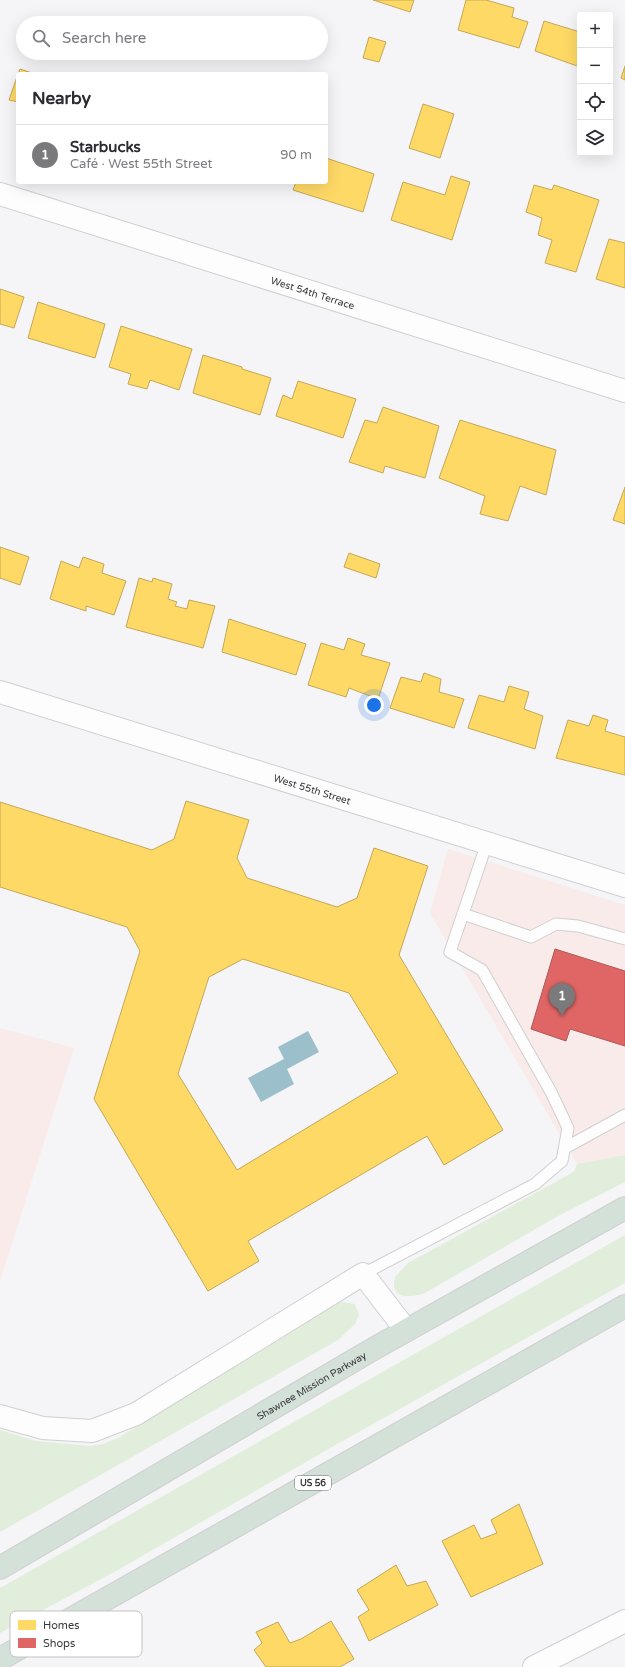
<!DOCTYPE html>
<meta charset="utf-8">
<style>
:root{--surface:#fff;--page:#f7f7f7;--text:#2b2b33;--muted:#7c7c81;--line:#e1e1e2;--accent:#7a797b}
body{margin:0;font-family:"Varela Round",sans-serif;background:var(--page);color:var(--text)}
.controls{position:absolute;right:12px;top:12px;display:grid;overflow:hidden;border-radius:4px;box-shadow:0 4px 16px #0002}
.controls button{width:36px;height:36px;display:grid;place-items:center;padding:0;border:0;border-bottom:1px solid var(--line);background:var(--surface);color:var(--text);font:20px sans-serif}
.you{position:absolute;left:374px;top:705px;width:14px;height:14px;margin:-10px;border:3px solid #fff;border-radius:50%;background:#1a73e8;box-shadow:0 0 0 6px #1a73e833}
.badge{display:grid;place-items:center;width:26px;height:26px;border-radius:50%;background:var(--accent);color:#fff;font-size:13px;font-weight:700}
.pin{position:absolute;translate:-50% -33px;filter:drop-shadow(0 1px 2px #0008)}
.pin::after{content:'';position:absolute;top:21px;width:14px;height:12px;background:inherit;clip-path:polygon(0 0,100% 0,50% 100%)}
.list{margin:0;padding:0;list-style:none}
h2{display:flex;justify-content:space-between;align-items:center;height:52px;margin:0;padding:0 16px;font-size:17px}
h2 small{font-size:13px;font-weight:400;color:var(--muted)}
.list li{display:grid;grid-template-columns:26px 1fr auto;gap:12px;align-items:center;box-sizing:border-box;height:60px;padding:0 16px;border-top:1px solid var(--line)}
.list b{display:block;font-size:15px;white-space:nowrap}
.list p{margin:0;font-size:13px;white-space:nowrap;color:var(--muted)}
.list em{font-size:13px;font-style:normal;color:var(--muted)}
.icon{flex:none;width:22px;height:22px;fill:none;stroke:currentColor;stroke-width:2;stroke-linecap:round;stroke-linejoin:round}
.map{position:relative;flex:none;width:625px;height:1667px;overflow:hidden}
.search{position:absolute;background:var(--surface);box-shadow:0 4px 16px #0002;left:16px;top:16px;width:312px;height:44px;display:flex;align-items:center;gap:10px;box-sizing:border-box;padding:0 14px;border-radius:22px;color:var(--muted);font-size:15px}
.panel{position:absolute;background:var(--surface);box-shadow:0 4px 16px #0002;left:16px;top:72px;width:312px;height:112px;border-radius:4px}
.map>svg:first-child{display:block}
</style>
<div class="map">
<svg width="625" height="1667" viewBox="0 0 625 1667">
<rect width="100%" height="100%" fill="#f5f4f6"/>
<path fill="#f9ebe9" d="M448 849 625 905V1155L577 1164 430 913Z
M0 1028 74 1048 0 1281Z"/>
<path fill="#e1eedc" d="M625 1155V1182L558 1216 425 1293C410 1298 389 1300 395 1277L408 1263 570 1174 575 1170 577 1164Z
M625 1235V1283L339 1443 116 1571 0 1633V1588Z
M340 1302 355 1304 359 1315 355 1324 338 1340 0 1532V1430L36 1441 90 1446 103 1444 118 1438Z"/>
<path fill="#9bbfcb" d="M308 1031 319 1052 287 1069 294 1084 261 1102 248 1078 284 1059 278 1047Z"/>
<path fill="#ffd966" stroke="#c3a858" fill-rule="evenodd" d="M373 0H414L410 12Z
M466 0H486L514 8 512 17 528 22 519 48 458 30Z
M544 21 580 32V67L535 51Z
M369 37 386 42 379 62 363 58Z
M625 66V80L621 78Z
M20 69 35 74H18Z
M18 74V102L9 100Z
M423 104 454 114 440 158 409 148Z
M326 158 374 174 363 212 293 190 296 182H326Z
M451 176 470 182 452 240 391 220 403 182 445 195Z
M534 185 552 190 554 185 599 200 576 272 545 263 552 240 538 235 542 218 526 212Z
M609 239 625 243V288L596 279Z
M0 289 24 297 14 328 0 324Z
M38 302 105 324 95 358 28 338Z
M121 326 192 349 179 390 150 380 147 389 128 384 131 374 109 367Z
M203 355 242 367V369L271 378 260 415 193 393Z
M298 381 356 399 343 438 276 416 283 395 292 399Z
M383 407 439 426 425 478 385 466 383 473 349 462 365 420 377 423Z
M460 420 556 450 546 495 520 486 508 521 480 514 485 496 439 478Z
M625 487V524L613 520Z
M0 547 29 557 20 585 0 578Z
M349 553 380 564 376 578 344 567Z
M83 557 104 564 102 573 126 581 114 615 86 606V611L50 599 61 561 79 568Z
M139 578 152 582 153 578 172 584 168 599 177 602 175 606 187 609 189 600 215 606 203 648 126 627Z
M229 619 306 644 296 675 222 652Z
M348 638 365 644 361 655 390 663 378 699 349 688 346 697 308 685 321 643 344 650Z
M424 673 441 679 439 692 464 699 454 728 390 708 401 677 421 682Z
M509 686 529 692 524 709 543 716 535 749 468 728 479 695 504 702Z
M593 715 608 720 605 731 625 737V775L556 758 568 720 589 726Z
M186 801 249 820 237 858 247 878 337 907 357 898 374 848 428 866 399 955 503 1130 444 1165 427 1136 248 1241 259 1261 208 1291 94 1099 140 951 127 927 0 887V802L152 850 174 839ZM243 959 349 993 398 1073 237 1170 178 1074 209 977Z
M519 1504 543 1564 471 1597 442 1541 474 1525 481 1539 497 1533 491 1520Z
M396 1565 407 1586 426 1581 438 1605 369 1641 358 1617 369 1610 357 1590Z
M331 1621 354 1659 340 1667H266L254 1650 262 1643 256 1632 278 1622 290 1643 301 1639Z"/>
<path fill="#e06666" stroke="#ad5858" d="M555 949 625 971V1046L570 1029 566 1041 531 1029Z"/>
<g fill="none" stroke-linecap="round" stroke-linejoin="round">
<defs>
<path id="lane" d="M463 914 531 937 556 924 578 926 625 939
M565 1148 625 1115
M363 1274 535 1184 562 1161 568 1128 551 1092 482 970 450 952 487 843"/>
<g id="street">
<path id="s1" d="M0 194 625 391"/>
<path d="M0 1416 43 1428 92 1431 136 1414 363 1274 406 1330"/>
<path d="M534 1667 625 1621"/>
</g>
<g id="secondary">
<path id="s2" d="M0 692 625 886"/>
</g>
<g id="highway">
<path id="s3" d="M0 1568 375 1348 625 1208"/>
<path d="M0 1659 625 1306"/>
</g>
</defs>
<use href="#lane" stroke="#d0cfd1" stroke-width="13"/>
<use href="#street" stroke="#d0cfd1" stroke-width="24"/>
<use href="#secondary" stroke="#d0cfd1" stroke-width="24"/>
<use href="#highway" stroke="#cfcfd0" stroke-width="24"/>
<use href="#lane" stroke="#fefdfe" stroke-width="11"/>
<use href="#street" stroke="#fefdfe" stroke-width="22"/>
<use href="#secondary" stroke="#fefdfe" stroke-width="22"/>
<use href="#highway" stroke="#d3e1d9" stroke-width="22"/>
</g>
<g text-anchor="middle" stroke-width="4" stroke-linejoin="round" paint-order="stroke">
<rect fill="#fff" stroke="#737374" stroke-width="1" x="295" y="1476" width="36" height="14" rx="3"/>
<g font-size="9" font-weight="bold" fill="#373739">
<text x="313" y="1486">US 56</text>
</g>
<g font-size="10" fill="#373739" stroke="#fff">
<text dy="4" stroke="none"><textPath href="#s1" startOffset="328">West 54th Terrace</textPath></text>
<text dy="4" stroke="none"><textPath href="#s2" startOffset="327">West 55th Street</textPath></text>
<text dy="4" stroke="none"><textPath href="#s3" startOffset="361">Shawnee Mission Parkway</textPath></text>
</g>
</g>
<rect x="10" y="1611" width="132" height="46" rx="6" fill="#fff" stroke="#c3c3c4" stroke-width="1"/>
<rect x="18" y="1620" width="18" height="10" fill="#ffd966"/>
<rect x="18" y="1638" width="18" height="10" fill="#e06666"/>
<g font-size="11" fill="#373739">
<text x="43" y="1629">Homes</text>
<text x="43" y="1647">Shops</text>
</g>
</svg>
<div class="controls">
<button>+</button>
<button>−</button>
<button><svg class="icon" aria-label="locate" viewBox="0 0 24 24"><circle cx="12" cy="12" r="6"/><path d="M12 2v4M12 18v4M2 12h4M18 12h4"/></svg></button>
<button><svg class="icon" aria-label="layers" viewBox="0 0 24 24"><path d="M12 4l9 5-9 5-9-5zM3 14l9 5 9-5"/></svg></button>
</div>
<div class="you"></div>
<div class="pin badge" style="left:562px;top:1016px">1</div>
<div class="search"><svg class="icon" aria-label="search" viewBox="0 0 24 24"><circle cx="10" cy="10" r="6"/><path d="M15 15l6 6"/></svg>Search here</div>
<section class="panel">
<h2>Nearby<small></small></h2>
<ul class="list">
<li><span class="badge">1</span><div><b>Starbucks</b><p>Café · West 55th Street</p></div><em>90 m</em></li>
</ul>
</section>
</div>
